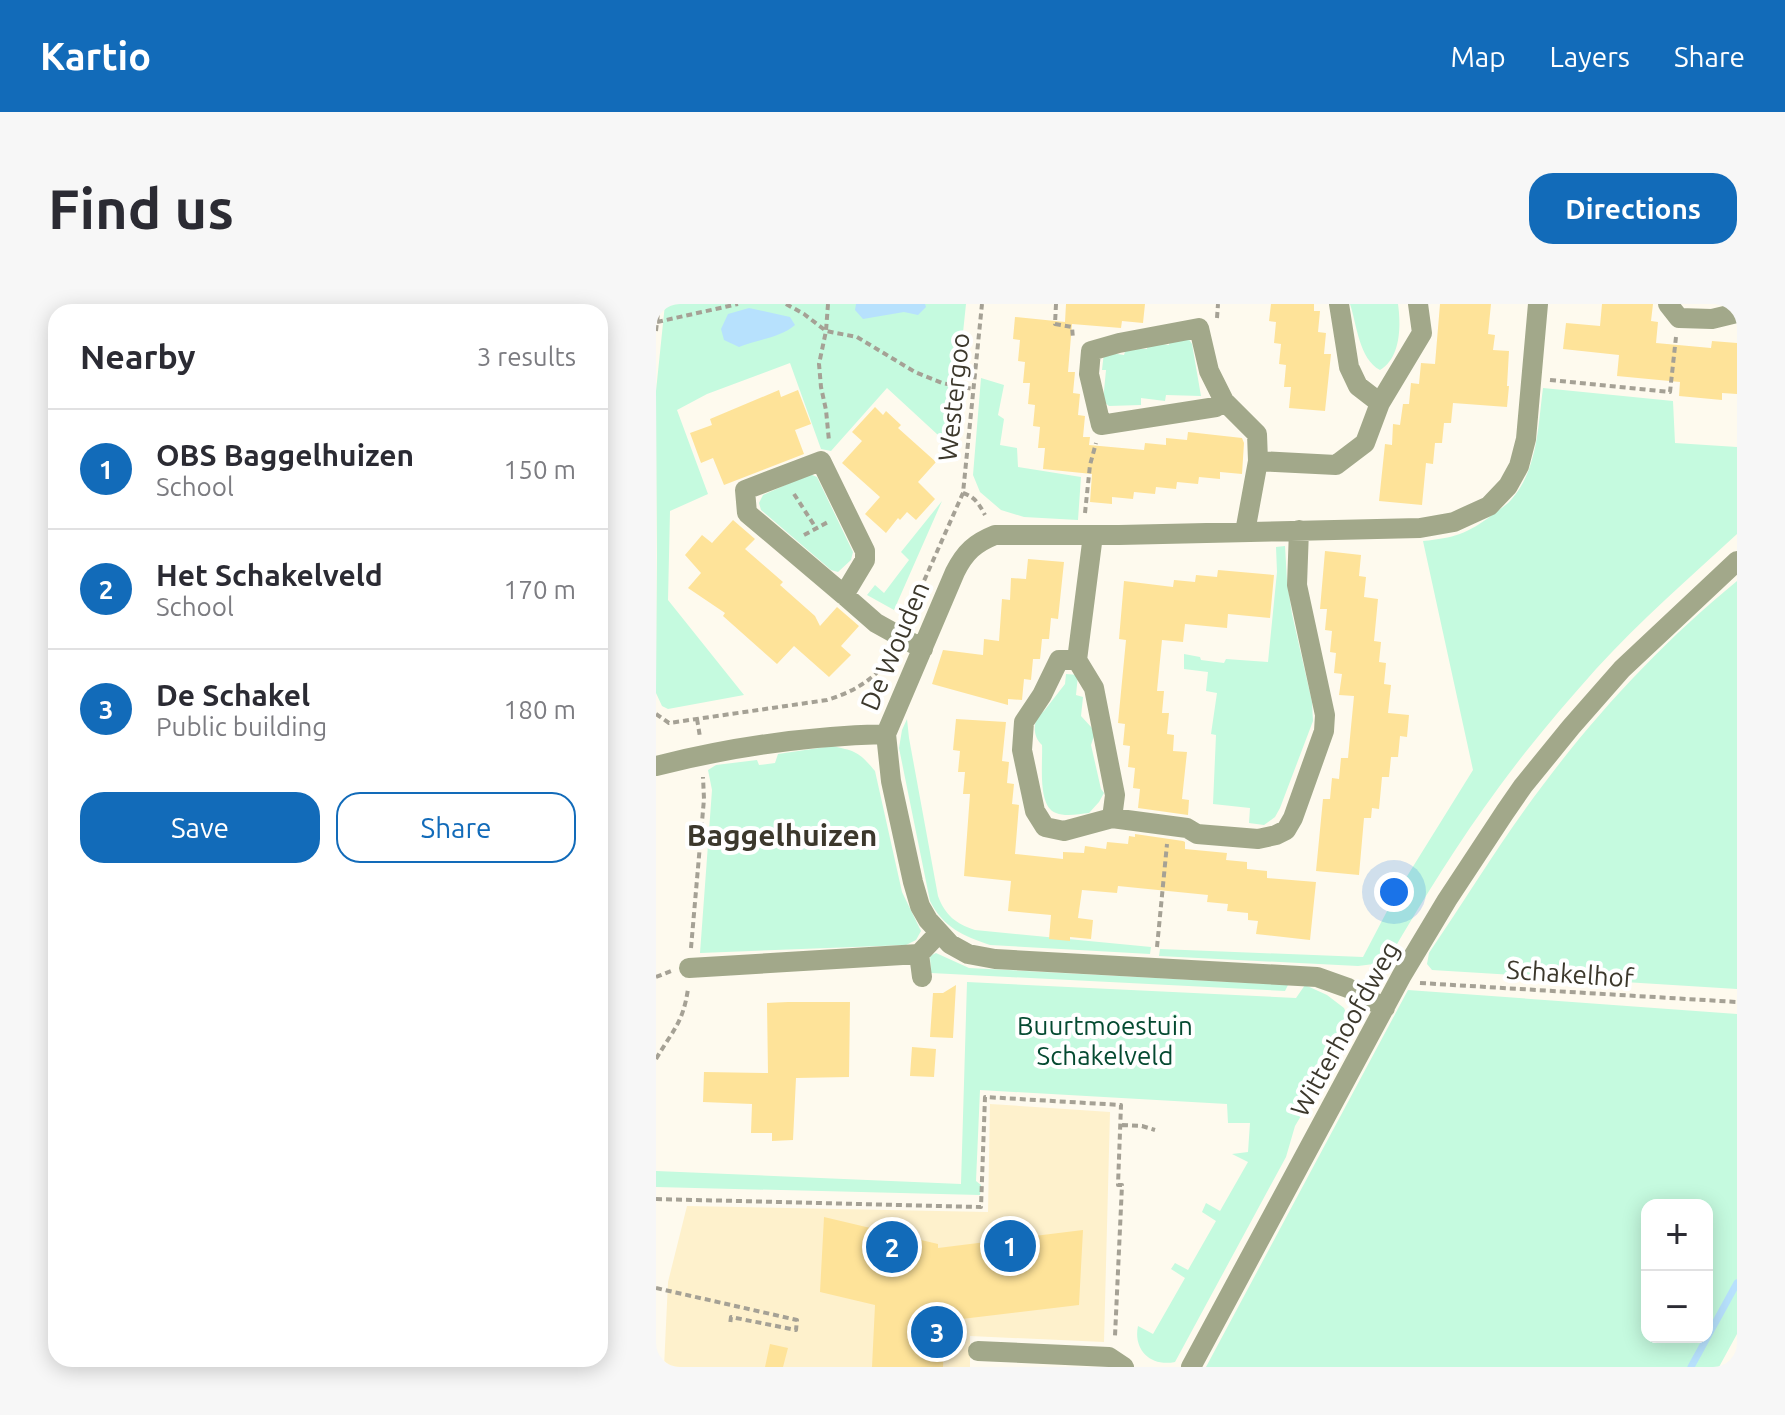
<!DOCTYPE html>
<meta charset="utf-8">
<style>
:root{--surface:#fff;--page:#f7f7f7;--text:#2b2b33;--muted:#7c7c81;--line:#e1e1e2;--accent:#126bb9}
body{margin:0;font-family:Ubuntu,sans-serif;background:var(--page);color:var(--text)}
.controls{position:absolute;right:24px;bottom:24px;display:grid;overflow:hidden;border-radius:16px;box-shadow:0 4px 20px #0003}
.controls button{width:72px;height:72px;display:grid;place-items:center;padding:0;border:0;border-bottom:2px solid var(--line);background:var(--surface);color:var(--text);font:40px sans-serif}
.you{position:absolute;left:738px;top:588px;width:28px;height:28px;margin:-20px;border:6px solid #fff;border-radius:50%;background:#1a73e8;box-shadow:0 0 0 12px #1a73e833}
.badge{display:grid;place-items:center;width:52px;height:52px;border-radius:50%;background:var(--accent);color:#fff;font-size:26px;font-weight:700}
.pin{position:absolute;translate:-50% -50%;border:4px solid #fff;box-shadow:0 2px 8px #0006}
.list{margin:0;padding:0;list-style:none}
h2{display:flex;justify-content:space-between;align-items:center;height:104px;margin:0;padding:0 32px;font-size:34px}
h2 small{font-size:26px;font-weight:400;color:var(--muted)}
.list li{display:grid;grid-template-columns:52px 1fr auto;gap:24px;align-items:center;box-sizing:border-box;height:120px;padding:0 32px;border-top:2px solid var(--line)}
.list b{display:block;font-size:30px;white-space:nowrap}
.list p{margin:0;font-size:26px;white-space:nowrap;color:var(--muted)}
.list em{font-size:26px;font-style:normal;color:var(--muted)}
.actions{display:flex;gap:16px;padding:24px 32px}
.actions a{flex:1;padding:18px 0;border:2px solid var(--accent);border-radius:24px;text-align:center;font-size:28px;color:var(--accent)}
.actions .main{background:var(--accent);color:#fff}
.map{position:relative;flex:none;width:1081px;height:1063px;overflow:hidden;border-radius:24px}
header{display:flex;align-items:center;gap:48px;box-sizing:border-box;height:112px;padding:0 40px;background:var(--accent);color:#fff}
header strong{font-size:38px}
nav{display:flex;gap:44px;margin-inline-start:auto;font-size:28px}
.intro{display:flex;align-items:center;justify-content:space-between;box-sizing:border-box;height:192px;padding:0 48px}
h1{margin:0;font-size:56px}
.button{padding:20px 36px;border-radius:24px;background:var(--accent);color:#fff;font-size:28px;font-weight:700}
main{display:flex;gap:48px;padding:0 48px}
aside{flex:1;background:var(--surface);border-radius:24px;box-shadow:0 4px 20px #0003}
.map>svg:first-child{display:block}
</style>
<header>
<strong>Kartio</strong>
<nav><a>Map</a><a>Layers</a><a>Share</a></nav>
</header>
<div class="intro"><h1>Find us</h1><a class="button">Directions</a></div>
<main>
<aside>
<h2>Nearby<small>3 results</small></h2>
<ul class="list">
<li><span class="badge">1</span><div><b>OBS Baggelhuizen</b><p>School</p></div><em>150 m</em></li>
<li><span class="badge">2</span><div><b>Het Schakelveld</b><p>School</p></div><em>170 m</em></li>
<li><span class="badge">3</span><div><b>De Schakel</b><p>Public building</p></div><em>180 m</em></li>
</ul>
<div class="actions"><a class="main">Save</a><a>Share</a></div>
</aside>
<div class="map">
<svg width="1081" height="1063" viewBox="0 0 1081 1063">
<rect width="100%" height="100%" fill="#fefaee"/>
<path fill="#fef1cc" d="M334 800 454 808 448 1038 314 1032V1063H8L12 978 31 902 332 908Z"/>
<path fill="#c5fadf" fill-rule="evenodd" d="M9 0H310L295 143 231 84 175 147 165 145 134 59 51 90 21 106 52 190 14 207 12 296 88 391 12 405 6 402 0 389 1 251 0 87Z
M694 0H742C745 21 745 54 724 66 703 55 701 21 694 0Z
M514 34H532L536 40 545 92 510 91 509 97 485 94V101L453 102 447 97 450 66H446L448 48 468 51 470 44 491 45 492 38 513 41Z
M325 74 348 81 342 111 348 115 344 141 361 144 362 163 425 173 422 216 368 213 345 206 324 188 317 171Z
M887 84 1017 97 1019 139 1081 143V230C1033 274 984 317 940 365 906 403 873 442 843 483 803 537 768 594 734 652L726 659 702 662 503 652 504 645 707 653 740 590 817 466 767 237C798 234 811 230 836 211 842 206 850 202 855 196 882 166 882 121 887 84Z
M154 170 161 173 197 248 195 256 182 268 175 266 105 206 103 199 107 191Z
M286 197 238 306 211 291 219 281 228 289 253 256 245 248Z
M629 242 631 277 636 310 656 398 657 417 624 504 619 513 608 521 593 519 594 504 557 500 560 431 555 430 561 389 550 387 552 368 528 365V350L544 353 545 356 568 359 570 355 612 358 621 268 620 243Z
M1081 277V685L776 666 771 660 773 649C811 593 846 535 887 481 943 406 1009 336 1081 277Z
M410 370 422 371 420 391 427 393 425 412 436 424 438 432 435 441 445 485 448 489 443 498 433 509C423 510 410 513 400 509 381 503 387 458 386 441 376 432 376 415 388 407L409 380Z
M251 415 253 434 282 592C289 611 300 620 319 626L495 643 494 650 334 641C307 632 287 623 274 597L243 444 246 426Z
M176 442C200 447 203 448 219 467L246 588 265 627 260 636 250 641 44 649 56 486 52 466 60 461 101 456 103 461 119 459 122 450Z
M280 649 313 664 632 681 629 687 275 669 274 652Z
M311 678 640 694 649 681 671 691 688 704 693 716V727L688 744 672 772 665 778 639 822 630 853 519 1058C494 1063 477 1045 482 1022L497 1030 529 974 515 965 519 959 532 966 560 917 546 908 550 899 564 907 592 858 576 850 592 848 594 819H572L571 800 324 786 320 877 325 881 324 891 0 883V867L305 880Z
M752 686 1081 710V1030L1063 1063H550ZM991 901H1051V1033H991Z"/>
<path fill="#b7e1fd" d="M200 0H269L270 3 262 11 248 8 207 15 199 6Z
M93 4 134 13 139 21C124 34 102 35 83 43L68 36 65 25 72 10Z"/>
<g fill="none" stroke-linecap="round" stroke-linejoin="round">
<path stroke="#b7e1fd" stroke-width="7" d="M1035 1063 1081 979"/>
</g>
<path fill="#fee399" d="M410 0H489L487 19 466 17 465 24 416 20 412 68H419L417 89 424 90 422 111 429 112 427 133H434L433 141 488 146 489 139 510 141V134L531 136 532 128 586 134 588 139 586 170 564 168V175L543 173 542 180 521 178 520 185 500 183 499 190 478 188 477 195 456 193V200L434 198 436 170 387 165 389 144H382L384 123 377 122 379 101 372 100 374 79H367L369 58 362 57 364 36 357 35 359 13 409 18Z
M615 0H658V7H664L662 28 670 29 668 50H675L669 107 633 104 635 83H628L630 61 623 60 625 40 618 39 620 18 613 17Z
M784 0H835L832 30 839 31 837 46 853 47 851 82H853L851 103 797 99 795 119H788L786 139H779L777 160 770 159 766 201 723 197 729 140 736 141 737 120 744 121 747 100H753L755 79 763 80 765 59 779 60Z
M946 0H997L995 17 1002 18 1000 39 1055 44 1056 37 1081 39V90L1066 89V96L1023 92 1024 78 961 72 963 51 907 45 910 19 944 22Z
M123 86 125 93 142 86 155 120 139 126 148 150 68 181 57 154 45 159 34 129 56 121 54 115Z
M219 103 227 111 230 107 245 121 242 124 280 158 262 178 279 195 260 216 251 208 244 216 242 214 230 229 209 210 224 193 186 159 206 137 196 128Z
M77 216 99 235 89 245 127 278 124 281 159 312 164 322 181 303 203 322 185 342 195 351 173 373 138 342 121 360 67 312 69 309 32 284 45 269 29 251 46 231 56 239Z
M669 247 705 251 703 272 710 273 708 293 722 295 718 337 725 338 723 358 730 359 728 380 735 381 732 409 753 411 751 433 744 432 742 453H735L733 473H726L723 505 716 504 715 514H708L703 571 660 567 667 495H674L676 474 683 475 685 454H692L698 392 683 391 686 370 678 369 680 349 674 348 676 327 669 326 671 305H664Z
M372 255 408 258 402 315 395 314 393 335H386L384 355H377L375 376 368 375 366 396 352 395V401L276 380 287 346 327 351 328 335 343 337 346 295 354 296 355 274 370 275Z
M562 266 618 271 614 314 572 310 571 324 529 320 527 338 506 336 501 387H508L506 409H513L511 430 518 431 517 447 531 448 526 495 533 496 532 511 482 504 484 485 477 484 479 464 472 463 474 442 467 441 469 420 462 419 470 336 463 335 468 277 517 283 518 276 539 278 540 271 561 273Z
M300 415 350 418 346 457 353 458 351 479 358 480 356 500 363 501 359 550 407 555V548L428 549 429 542 450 545 451 538 472 540 473 532 479 533V530L527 537 529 538V545L571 549 570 556 591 558V565L611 567V574L660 578 654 636 600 630 602 617 592 616V609L571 607 572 600 551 598 552 591 462 582 461 589 426 586 422 614 437 616 435 635 414 633V637L393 635 395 611 352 607 355 577 308 572 314 490H307L309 468H302L304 447 297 446Z
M300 681 297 734 274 733 277 689H287Z
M132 698H194L193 773 140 774 137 836 116 837V829H95L96 800 47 798 48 768 112 769 111 699Z
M256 743 280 745 278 773 254 772Z
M168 913 282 940V944L427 926 423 1001 289 1017 287 1063H216L219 1001 164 988Z
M114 1040 132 1044 127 1063H109Z"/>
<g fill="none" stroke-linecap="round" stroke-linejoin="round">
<path stroke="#a5a195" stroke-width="4" stroke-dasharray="6 4" stroke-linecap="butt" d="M130 0 148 10 170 27 201 33 259 68 286 79 317 85
M172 0 170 27 163 60 165 83 170 106 173 137
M400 0 399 20 416 23 417 35
M561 14 562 0
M1 18 82 0
M0 27 3 0
M894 76 1014 88 1020 33
M307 189C319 193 323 200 329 211
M138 190 160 224
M429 209 434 161 440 139
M148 231 172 218
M252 313 307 189 326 0
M0 410 13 419 171 396C197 388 221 375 235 350
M41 415 44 433
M501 643 511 540
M35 644 48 495 47 473
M0 673 15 667
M764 679 1081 698
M0 755C17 726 27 719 32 685
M466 821 486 822 499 826
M0 895 325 903 329 793 465 801 462 881H466L459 1032
M0 984 141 1016 140 1026 75 1013 74 1021"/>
<path stroke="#a2a88a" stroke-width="20" d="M683 0 693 63 702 82 724 99
M1012 0 1023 14 1056 15 1081 9
M568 97 560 103 445 121 433 70 435 47 463 39 543 24 553 67 568 97 601 130 602 157 589 228
M602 157 680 161 709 139 724 99 766 29 762 0
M437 231 421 356H403L386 391 368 418 366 446 379 507 389 523 408 527 456 514 531 524 541 530 602 535 620 531 630 526 637 514 668 427 669 411 641 281 643 226
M188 291 91 209 89 186 165 157 209 247V256L188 291 220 319 267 345
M421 356 438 384 459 491 456 514
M0 462C75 443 153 432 230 430
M263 650 266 673
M33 664 263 650 283 629
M729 704 692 684 661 673 339 655 312 650 294 640 272 616 264 602 257 578 235 477 230 430 299 268C309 248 319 239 339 231H463L764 224 798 218 833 202 852 182 863 162 870 135 882 0
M322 1047 453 1053 468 1063
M535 1063 746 671 791 596 849 508 867 482 915 423 966 365 1081 257"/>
</g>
<g text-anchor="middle" stroke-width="8" stroke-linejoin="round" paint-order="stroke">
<g font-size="26" fill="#3c382c" stroke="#fff">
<text transform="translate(298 93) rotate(-84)" y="9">Westergoo</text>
<text transform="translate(239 342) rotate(-67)" y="9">De Wouden</text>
<text transform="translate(914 670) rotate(4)" y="9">Schakelhof</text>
<text transform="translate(689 725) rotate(-61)" y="9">Witterhoofdweg</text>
</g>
<g font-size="26" fill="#054a31" stroke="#fff">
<text x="449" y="731">Buurtmoestuin<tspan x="449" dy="30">Schakelveld</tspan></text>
</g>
<g font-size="30" font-weight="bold" fill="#3c382c" stroke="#fff">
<text x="126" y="542">Baggelhuizen</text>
</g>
</g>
</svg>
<div class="controls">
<button>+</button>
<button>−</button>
</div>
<div class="you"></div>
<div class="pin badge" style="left:354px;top:942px">1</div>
<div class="pin badge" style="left:236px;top:943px">2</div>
<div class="pin badge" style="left:281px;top:1028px">3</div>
</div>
</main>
